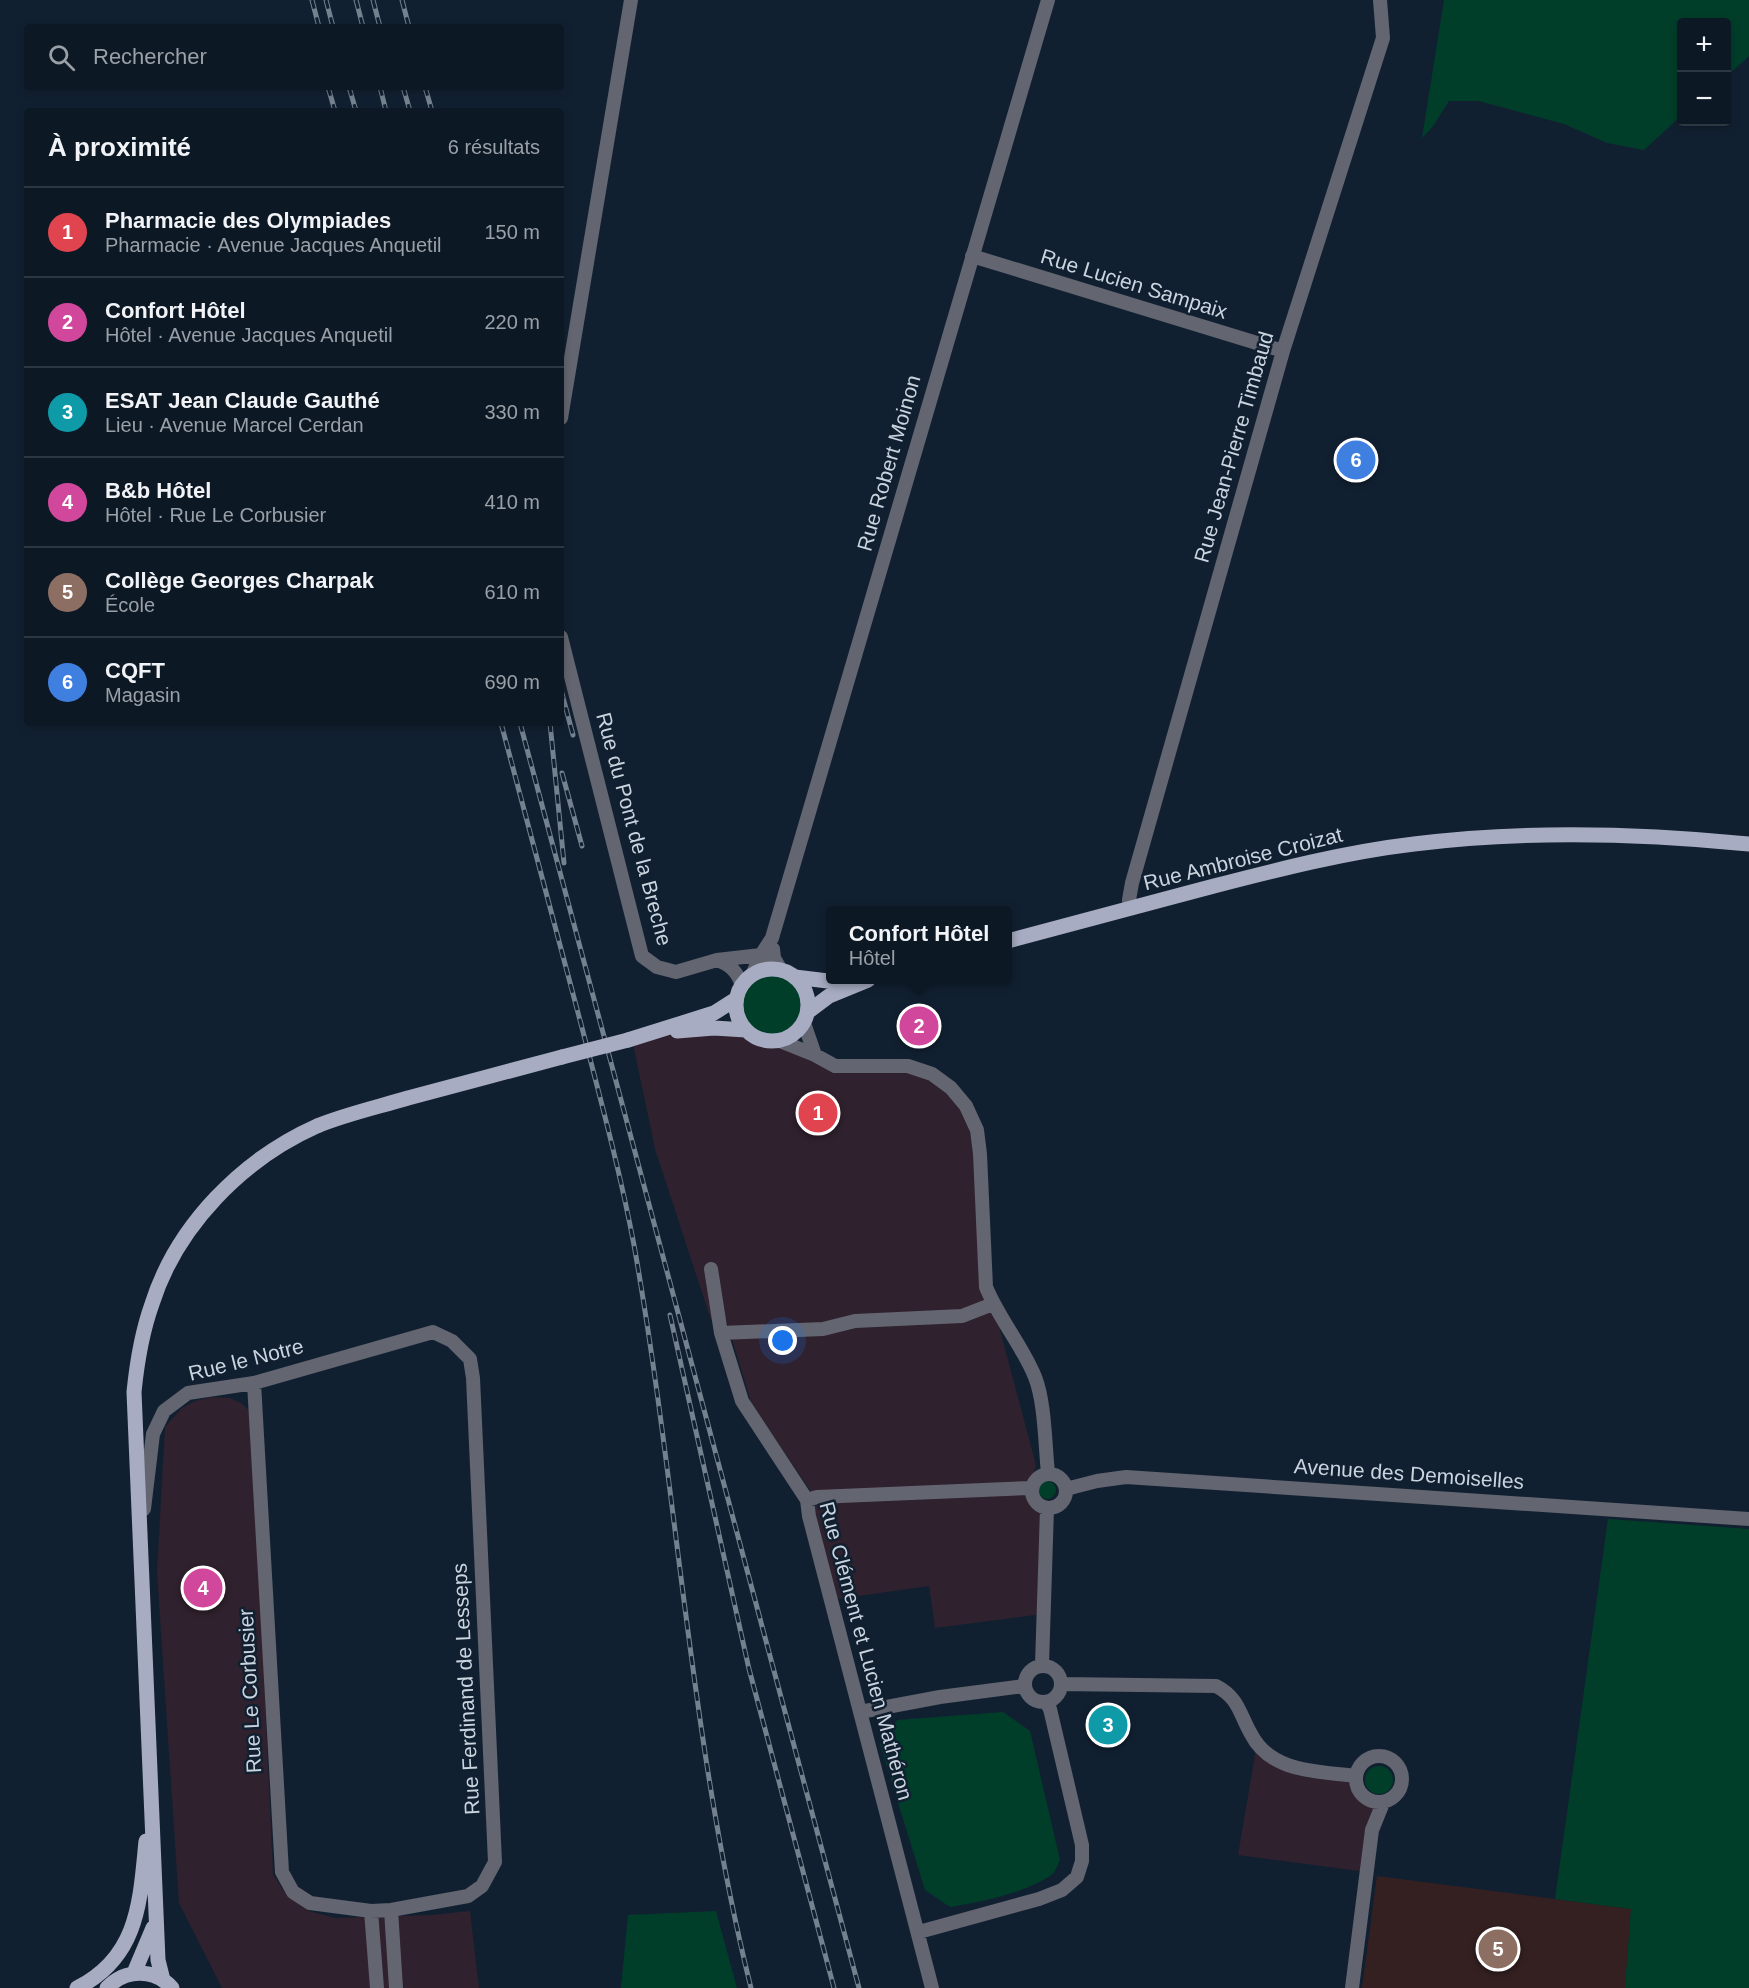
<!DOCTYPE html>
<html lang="fr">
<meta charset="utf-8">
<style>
:root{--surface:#0d1825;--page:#1b2532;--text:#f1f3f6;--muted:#9aa0a7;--line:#2d3742;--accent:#7ebef9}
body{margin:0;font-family:Arial,sans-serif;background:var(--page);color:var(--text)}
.controls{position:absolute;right:18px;top:18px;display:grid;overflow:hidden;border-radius:6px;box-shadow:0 3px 9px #0003}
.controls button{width:54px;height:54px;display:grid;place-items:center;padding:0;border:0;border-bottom:2px solid var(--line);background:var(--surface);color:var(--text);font:30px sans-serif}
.you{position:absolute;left:783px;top:1341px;width:21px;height:21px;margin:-15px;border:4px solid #fff;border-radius:50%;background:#1a73e8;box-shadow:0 0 0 9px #1a73e833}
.badge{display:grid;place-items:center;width:39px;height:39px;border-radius:50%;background:var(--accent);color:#fff;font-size:20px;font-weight:700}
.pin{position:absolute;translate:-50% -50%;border:3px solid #fff;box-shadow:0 2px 6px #0006}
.popup{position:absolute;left:826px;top:906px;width:186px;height:78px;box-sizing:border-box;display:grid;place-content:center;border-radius:6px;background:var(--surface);filter:drop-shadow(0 2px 4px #0005);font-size:20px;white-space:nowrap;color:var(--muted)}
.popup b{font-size:22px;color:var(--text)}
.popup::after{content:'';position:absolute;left:50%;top:100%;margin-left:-12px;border:12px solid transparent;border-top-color:var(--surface)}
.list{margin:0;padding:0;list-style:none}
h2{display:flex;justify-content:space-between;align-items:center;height:78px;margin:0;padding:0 24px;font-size:26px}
h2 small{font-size:20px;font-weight:400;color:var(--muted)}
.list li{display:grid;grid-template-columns:39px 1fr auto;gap:18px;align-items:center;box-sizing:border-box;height:90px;padding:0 24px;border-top:2px solid var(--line)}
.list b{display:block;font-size:22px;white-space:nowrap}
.list p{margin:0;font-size:20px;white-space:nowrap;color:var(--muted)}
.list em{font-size:20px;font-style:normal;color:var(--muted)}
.icon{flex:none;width:33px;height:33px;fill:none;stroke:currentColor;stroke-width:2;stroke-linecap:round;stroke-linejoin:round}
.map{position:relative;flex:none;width:1749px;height:1988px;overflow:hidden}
.search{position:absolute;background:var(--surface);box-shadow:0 3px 9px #0003;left:24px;top:24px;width:540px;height:66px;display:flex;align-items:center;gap:15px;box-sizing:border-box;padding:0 21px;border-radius:6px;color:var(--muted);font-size:22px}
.panel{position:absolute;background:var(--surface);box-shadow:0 3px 9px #0003;left:24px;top:108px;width:540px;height:618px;border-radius:6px}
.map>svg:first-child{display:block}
</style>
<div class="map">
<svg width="1749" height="1988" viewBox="0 0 1749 1988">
<rect width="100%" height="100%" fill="#112031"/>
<path fill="#2f212d" d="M746 1030 767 1041H780L835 1066 932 1074 977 1130 993 1304 1036 1465 1030 1488 1033 1499 1041 1507 1043 1614 935 1628 929 1586 837 1599 810 1490 752 1405 726 1319 711 1320 655 1149 632 1039 647 1035Z
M212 1397 230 1398 241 1403 252 1413 273 1874 283 1890 309 1911 335 1918 431 1915 470 1911 479 1988H222L179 1903 157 1572 165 1427 182 1408 195 1401Z
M1257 1743 1273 1759 1355 1776 1358 1790 1362 1796 1375 1803H1383L1367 1872 1238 1855Z"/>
<path fill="#342021" d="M1377 1876 1631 1909 1625 1988H1362Z"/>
<path fill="#003e2a" d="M1444 0H1749V56L1727 76 1726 22H1682L1681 116 1644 150 1607 143 1564 124 1479 101H1449L1433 126 1422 138Z
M740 1004a31 31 0 1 1 62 0a31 31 0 1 1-62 0Z
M1038 1490a9 9 0 1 1 18 0a9 9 0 1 1-18 0Z
M1608 1519 1749 1529V1988H1625L1631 1909 1555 1899Z
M1003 1712 1030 1731 1060 1860C1057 1866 1055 1873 1050 1876 1024 1893 981 1902 950 1907L925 1890 880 1744 897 1720Z
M1365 1780a14 14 0 1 1 28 0a14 14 0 1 1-28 0Z
M716 1911 737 1988H621L628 1915Z"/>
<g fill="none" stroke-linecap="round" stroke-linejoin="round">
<path stroke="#636570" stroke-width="14" d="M972 256 1283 351
M561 418 631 0
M561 637 642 956 657 967 676 972 717 960 761 955 774 958
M1131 908 1129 900 1132 883 1283 351 1383 38 1380 0
M773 949 774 958 781 970
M717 960C731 965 737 972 742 985
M752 975 761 955 772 938 1048 0
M804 1023 815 1055
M780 1041 815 1055 835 1066H908L932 1074 951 1088 966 1106 977 1130 980 1154 986 1287C999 1319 1022 1345 1035 1377 1045 1402 1045 1445 1048 1473
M711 1269 721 1333 742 1401 807 1500 809 1516 932 1988
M721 1333 823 1329 855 1321 962 1316 993 1304
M1032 1491a17 17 0 1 1 34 0a17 17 0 1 1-34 0Z
M1066 1489 1097 1481 1126 1477 1749 1519
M807 1500 817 1497 1030 1488
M144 1509 153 1434 164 1411 188 1393 254 1383 433 1332 452 1341 470 1359 473 1378 495 1862 482 1886 468 1896 391 1910 371 1911 310 1903 293 1892 282 1872 254 1383
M1042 1665 1047 1508
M1025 1684a18 18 0 1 1 36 0a18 18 0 1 1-36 0Z
M1061 1684 1216 1686C1239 1698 1239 1713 1251 1734 1271 1773 1318 1771 1355 1776
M860 1712 940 1697 1024 1686
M1356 1779a23 23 0 1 1 46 0a23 23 0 1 1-46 0Z
M391 1910 396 1988
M371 1911 377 1988
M919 1932 1039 1899 1062 1890 1077 1877 1082 1861V1845L1050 1709 1046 1702
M1352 1988 1372 1830 1383 1803"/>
<path stroke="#a7acc2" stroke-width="15" d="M1008 941C1076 923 1145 904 1214 886 1280 869 1346 852 1414 844 1525 830 1637 833 1749 844
M736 1005a36 36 0 1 1 72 0a36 36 0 1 1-72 0Z
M795 977 836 982 854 981
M809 1011 829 996 868 980
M677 1031 714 1028 746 1030
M628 1040 714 1013 736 999
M134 1973 153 1928
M163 1980 158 1960 134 1392C137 1362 142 1332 152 1304 177 1225 243 1159 317 1126 346 1114 378 1107 408 1098 459 1084 511 1071 562 1057
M77 1988C139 1957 140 1901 146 1841
M107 1988C125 1969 154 1968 172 1988"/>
<defs>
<path id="rail" d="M312 0 319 27
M326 0 333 27
M356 0 363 27
M373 0 380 27
M402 0 409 27
M328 87 335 111
M349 87 356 111
M380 87 386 111
M403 87 410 111
M425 87 432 111
M561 690 573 735
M501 723C528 823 554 924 581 1024 600 1097 620 1171 634 1245 678 1492 690 1744 751 1988
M520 723 859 1988
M550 723 564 863
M562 773 582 846
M670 1315 749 1669 834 1988"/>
</defs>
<use href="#rail" stroke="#74818e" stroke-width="5"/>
<use href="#rail" stroke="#112031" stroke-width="3" stroke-dasharray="9" stroke-linecap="butt"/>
<path stroke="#a7acc2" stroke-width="15" d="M562 1057 628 1040"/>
</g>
<g text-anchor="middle" stroke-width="5" stroke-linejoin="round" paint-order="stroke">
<g font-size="21" fill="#cad4df" stroke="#112031">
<text transform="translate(1134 284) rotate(17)" y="7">Rue Lucien Sampaix</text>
<text transform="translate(1234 447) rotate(-74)" y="7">Rue Jean-Pierre Timbaud</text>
<text transform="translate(889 463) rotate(-74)" y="7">Rue Robert Moinon</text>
<text transform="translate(634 829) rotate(75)" y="7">Rue du Pont de la Breche</text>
<text transform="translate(1243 859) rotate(-14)" y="7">Rue Ambroise Croizat</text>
<text transform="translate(246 1360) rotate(-14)" y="7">Rue le Notre</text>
<text transform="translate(1409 1474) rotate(4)" y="7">Avenue des Demoiselles</text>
<text transform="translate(866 1651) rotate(75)" y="7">Rue Clément et Lucien Mathéron</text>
<text transform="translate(466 1689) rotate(-93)" y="7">Rue Ferdinand de Lesseps</text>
<text transform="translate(250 1691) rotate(-93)" y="7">Rue Le Corbusier</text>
</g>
</g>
</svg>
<div class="controls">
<button>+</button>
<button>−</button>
</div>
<div class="you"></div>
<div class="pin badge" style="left:818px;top:1113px;background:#e0444e">1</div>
<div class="pin badge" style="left:919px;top:1026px;background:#d1479c">2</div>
<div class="popup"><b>Confort Hôtel</b>Hôtel</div>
<div class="pin badge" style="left:1108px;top:1725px;background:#0f9aa8">3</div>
<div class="pin badge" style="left:203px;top:1588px;background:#d1479c">4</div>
<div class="pin badge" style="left:1498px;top:1949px;background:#8d6e63">5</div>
<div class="pin badge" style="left:1356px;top:460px;background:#3f7fe0">6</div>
<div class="search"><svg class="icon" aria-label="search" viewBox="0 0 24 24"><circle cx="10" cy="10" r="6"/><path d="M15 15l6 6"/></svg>Rechercher</div>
<section class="panel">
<h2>À proximité<small>6 résultats</small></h2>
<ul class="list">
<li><span class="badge" style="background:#e0444e">1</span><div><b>Pharmacie des Olympiades</b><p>Pharmacie · Avenue Jacques Anquetil</p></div><em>150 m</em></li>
<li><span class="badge" style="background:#d1479c">2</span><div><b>Confort Hôtel</b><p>Hôtel · Avenue Jacques Anquetil</p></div><em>220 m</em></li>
<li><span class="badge" style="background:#0f9aa8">3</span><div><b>ESAT Jean Claude Gauthé</b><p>Lieu · Avenue Marcel Cerdan</p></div><em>330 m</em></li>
<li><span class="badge" style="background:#d1479c">4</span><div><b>B&amp;b Hôtel</b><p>Hôtel · Rue Le Corbusier</p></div><em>410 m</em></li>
<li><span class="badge" style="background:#8d6e63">5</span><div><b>Collège Georges Charpak</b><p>École</p></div><em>610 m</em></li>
<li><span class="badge" style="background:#3f7fe0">6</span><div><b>CQFT</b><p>Magasin</p></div><em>690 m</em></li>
</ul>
</section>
</div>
